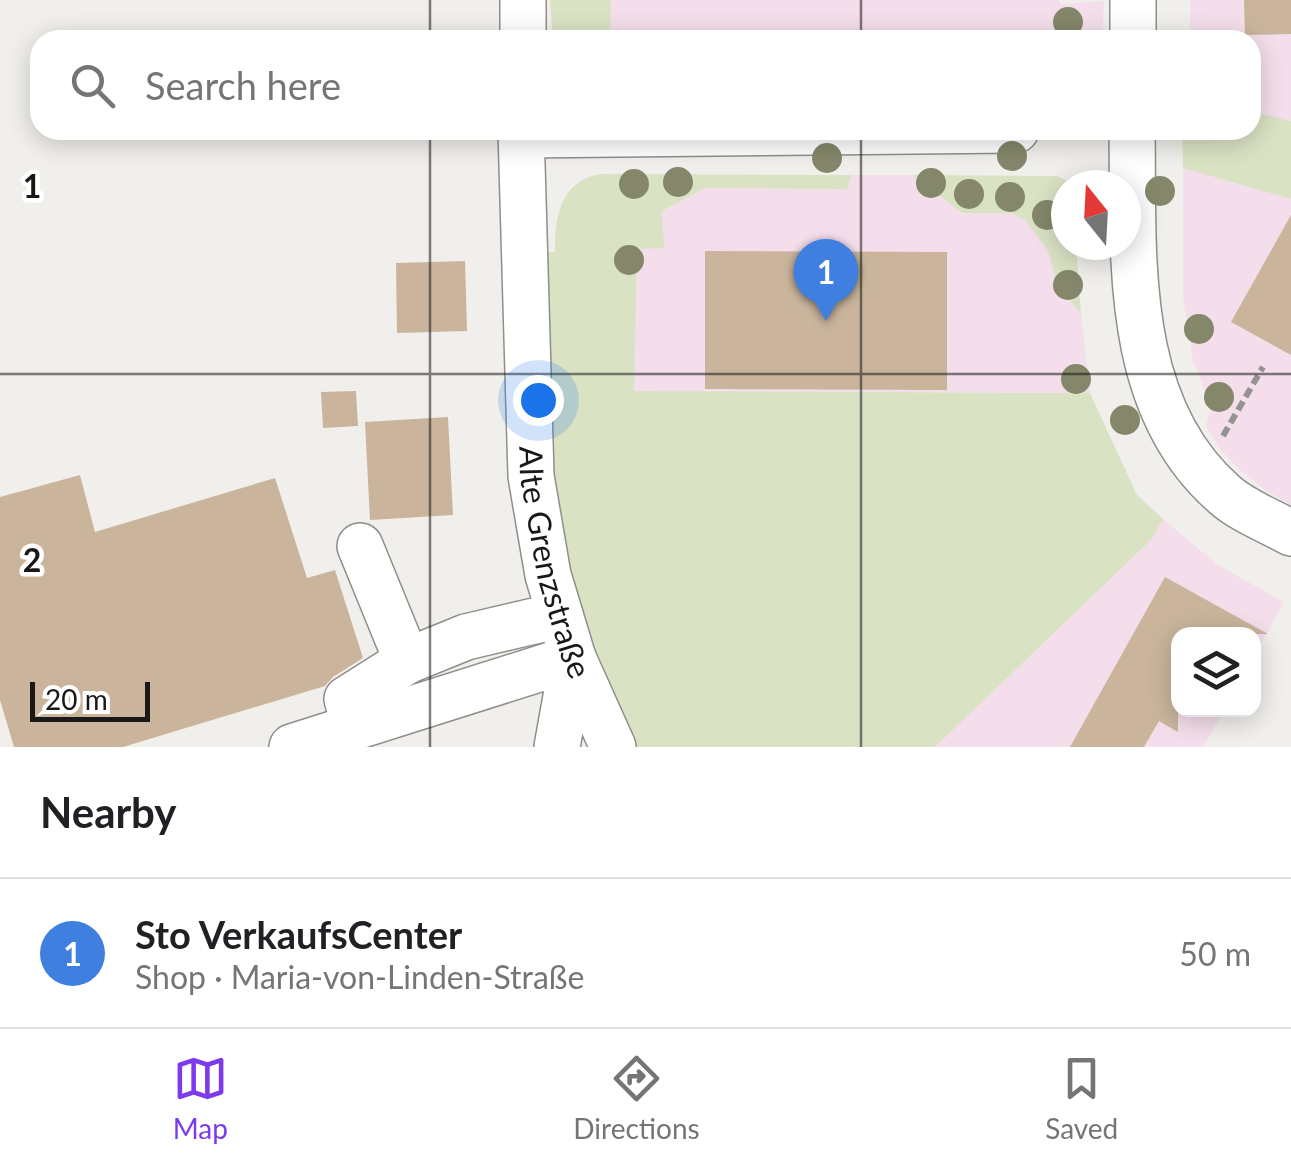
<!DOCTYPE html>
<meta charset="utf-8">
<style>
:root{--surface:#fff;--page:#f2f2f2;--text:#202124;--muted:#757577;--line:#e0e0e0;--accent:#7c3aed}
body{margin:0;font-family:Lato,sans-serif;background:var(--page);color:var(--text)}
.controls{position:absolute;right:30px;bottom:30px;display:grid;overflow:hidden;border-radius:20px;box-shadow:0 5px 25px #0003}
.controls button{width:90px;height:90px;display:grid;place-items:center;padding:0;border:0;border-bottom:2px solid var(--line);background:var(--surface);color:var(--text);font:50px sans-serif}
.compass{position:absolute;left:1051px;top:170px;width:90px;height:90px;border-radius:50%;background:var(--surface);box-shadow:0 5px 25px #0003;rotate:342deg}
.scale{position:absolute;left:30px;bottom:25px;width:120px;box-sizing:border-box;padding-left:10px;border:5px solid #191817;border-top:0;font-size:28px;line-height:35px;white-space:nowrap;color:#191817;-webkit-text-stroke:8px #fff;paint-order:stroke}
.you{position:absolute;left:538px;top:400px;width:35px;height:35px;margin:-25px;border:8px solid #fff;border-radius:50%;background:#1a73e8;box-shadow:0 0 0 15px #1a73e833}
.badge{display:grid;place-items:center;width:65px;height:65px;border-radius:50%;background:var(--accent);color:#fff;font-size:32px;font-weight:700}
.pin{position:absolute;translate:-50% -82px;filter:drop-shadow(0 2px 5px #0008)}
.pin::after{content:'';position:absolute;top:52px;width:35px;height:30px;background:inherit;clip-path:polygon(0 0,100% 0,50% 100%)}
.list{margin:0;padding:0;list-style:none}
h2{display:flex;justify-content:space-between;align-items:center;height:130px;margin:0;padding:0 40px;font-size:42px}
h2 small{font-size:32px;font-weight:400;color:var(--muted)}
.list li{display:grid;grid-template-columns:65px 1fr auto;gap:30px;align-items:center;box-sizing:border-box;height:150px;padding:0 40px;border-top:2px solid var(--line)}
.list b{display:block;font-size:38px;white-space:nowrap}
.list p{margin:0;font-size:32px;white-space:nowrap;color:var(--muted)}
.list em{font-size:32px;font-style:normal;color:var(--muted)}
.icon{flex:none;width:55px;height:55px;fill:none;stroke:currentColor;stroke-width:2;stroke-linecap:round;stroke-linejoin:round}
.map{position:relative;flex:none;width:1291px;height:747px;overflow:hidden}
.search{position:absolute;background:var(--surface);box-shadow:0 5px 25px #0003;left:30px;right:30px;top:30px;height:110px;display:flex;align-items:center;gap:25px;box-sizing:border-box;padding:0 35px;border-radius:30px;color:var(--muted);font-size:38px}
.sheet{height:280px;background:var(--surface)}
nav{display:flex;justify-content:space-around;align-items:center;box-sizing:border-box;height:140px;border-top:2px solid var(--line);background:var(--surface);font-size:28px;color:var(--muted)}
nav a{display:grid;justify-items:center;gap:5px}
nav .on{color:var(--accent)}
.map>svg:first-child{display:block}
</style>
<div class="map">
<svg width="1291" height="747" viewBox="0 0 1291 747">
<rect width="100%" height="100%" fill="#f1efeb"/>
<path fill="#f4deeb" d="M611 0H1059L1060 4 1104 1 1102 40H740L610 35Z
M1190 0H1291V121L1251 111V40H1190Z
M1183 168 1291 199V505L1265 490 1240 470 1219 448 1206 426 1211 405 1193 362 1183 297Z
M852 175H912L962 213H1011L1025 220 1048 251 1056 282 1081 314 1090 393 633 391 637 248 662 211 705 188 847 189Z
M1163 519 1218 565 1284 602 1254 657V634H1178V710H1224L1203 747H935L1152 539Z"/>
<path fill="#dae2c4" d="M550 0H611L610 35 740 40H553Z
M1251 111 1291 121V199L1183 168 1182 130H1251Z
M601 174 852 175 847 189 705 188 662 211 664 248 637 249 634 391 1090 393 1137 495 1163 519 1152 539 935 747H636L632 741C607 682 579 622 566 560 545 459 546 354 541 252H555C554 217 561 180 601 174Z
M912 175 1057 176 1067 181 1066 245H1076L1081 314 1056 282 1048 251 1025 220 1011 213H962Z"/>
<path fill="#cab59c" d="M1244 0H1291V34L1245 35Z
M1291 215V355L1231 322Z
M705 251 947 252V390L705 389Z
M465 261 467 331 397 333 396 263Z
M356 391 358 426 323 428 321 392Z
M448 417 453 515 370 520 365 422Z
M80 475 95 532 275 478 307 578 335 570 363 658 333 677 325 686 123 747H14L0 700V497Z
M1165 577 1268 634H1178V732L1159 721 1144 747H1070Z"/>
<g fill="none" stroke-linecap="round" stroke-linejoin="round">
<defs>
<g id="minor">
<path d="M1133 0V40"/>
<path d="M523 40V0"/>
<path id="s1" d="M521 130 531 476 548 575 573 658 613 747"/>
<path d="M1132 130C1134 254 1121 405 1225 495 1243 511 1270 521 1291 533"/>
<path d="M521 135 1016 130"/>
<path d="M360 546 407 661"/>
<path d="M355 727 347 699 407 661 466 637 560 615"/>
<path d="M292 747 573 658"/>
<path d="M557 747 573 658"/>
</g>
</defs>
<use href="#minor" stroke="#908e8b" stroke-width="48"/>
<path stroke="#959391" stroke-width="6" stroke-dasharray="10 5" stroke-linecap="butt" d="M1223 436 1263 367"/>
<use href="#minor" stroke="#fff" stroke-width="45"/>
</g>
<g fill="#84876a">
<circle cx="1068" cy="22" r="15"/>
<circle cx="1012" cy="156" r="15"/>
<circle cx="827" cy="158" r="15"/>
<circle cx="678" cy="182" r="15"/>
<circle cx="931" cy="183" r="15"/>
<circle cx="634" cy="184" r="15"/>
<circle cx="1160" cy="191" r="15"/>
<circle cx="969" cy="194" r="15"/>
<circle cx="1010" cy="197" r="15"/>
<circle cx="1047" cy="215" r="15"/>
<circle cx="629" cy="260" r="15"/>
<circle cx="1068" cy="285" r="15"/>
<circle cx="1199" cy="329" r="15"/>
<circle cx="1076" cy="379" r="15"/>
<circle cx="1219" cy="397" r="15"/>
<circle cx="1125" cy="420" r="15"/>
</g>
<path fill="none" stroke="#191817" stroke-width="2.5" stroke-opacity="0.55" d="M430 0V40M861 0V40M430 130V747M861 130V747M0 374H1291"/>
<g text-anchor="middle" stroke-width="9" stroke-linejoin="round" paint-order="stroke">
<g font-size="32" fill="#191817" stroke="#fff">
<text dy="11" stroke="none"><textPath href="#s1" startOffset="435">Alte Grenzstraße</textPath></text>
</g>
</g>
<g font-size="32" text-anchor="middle" font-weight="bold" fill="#191817" stroke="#fff" stroke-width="9" stroke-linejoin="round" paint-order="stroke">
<text x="32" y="198">1</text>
<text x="32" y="572">2</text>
</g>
</svg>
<div class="controls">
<button><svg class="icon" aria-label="layers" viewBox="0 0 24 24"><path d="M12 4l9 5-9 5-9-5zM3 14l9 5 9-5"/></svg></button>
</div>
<svg class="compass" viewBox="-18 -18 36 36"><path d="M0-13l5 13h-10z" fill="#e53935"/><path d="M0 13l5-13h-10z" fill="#757577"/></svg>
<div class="scale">20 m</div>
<div class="you"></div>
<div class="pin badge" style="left:826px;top:321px;background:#3f7fe0">1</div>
<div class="search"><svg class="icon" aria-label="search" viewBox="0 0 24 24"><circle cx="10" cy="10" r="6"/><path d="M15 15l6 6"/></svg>Search here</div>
</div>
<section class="sheet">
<h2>Nearby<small></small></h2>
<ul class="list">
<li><span class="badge" style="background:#3f7fe0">1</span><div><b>Sto VerkaufsCenter</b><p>Shop · Maria-von-Linden-Straße</p></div><em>50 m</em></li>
</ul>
</section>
<nav>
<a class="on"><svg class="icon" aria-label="map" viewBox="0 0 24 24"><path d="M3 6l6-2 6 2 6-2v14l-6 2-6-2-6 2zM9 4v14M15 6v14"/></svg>Map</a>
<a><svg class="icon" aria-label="directions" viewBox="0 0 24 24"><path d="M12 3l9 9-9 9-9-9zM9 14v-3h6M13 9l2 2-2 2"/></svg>Directions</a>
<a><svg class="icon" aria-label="saved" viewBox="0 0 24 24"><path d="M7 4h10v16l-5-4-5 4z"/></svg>Saved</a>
</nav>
